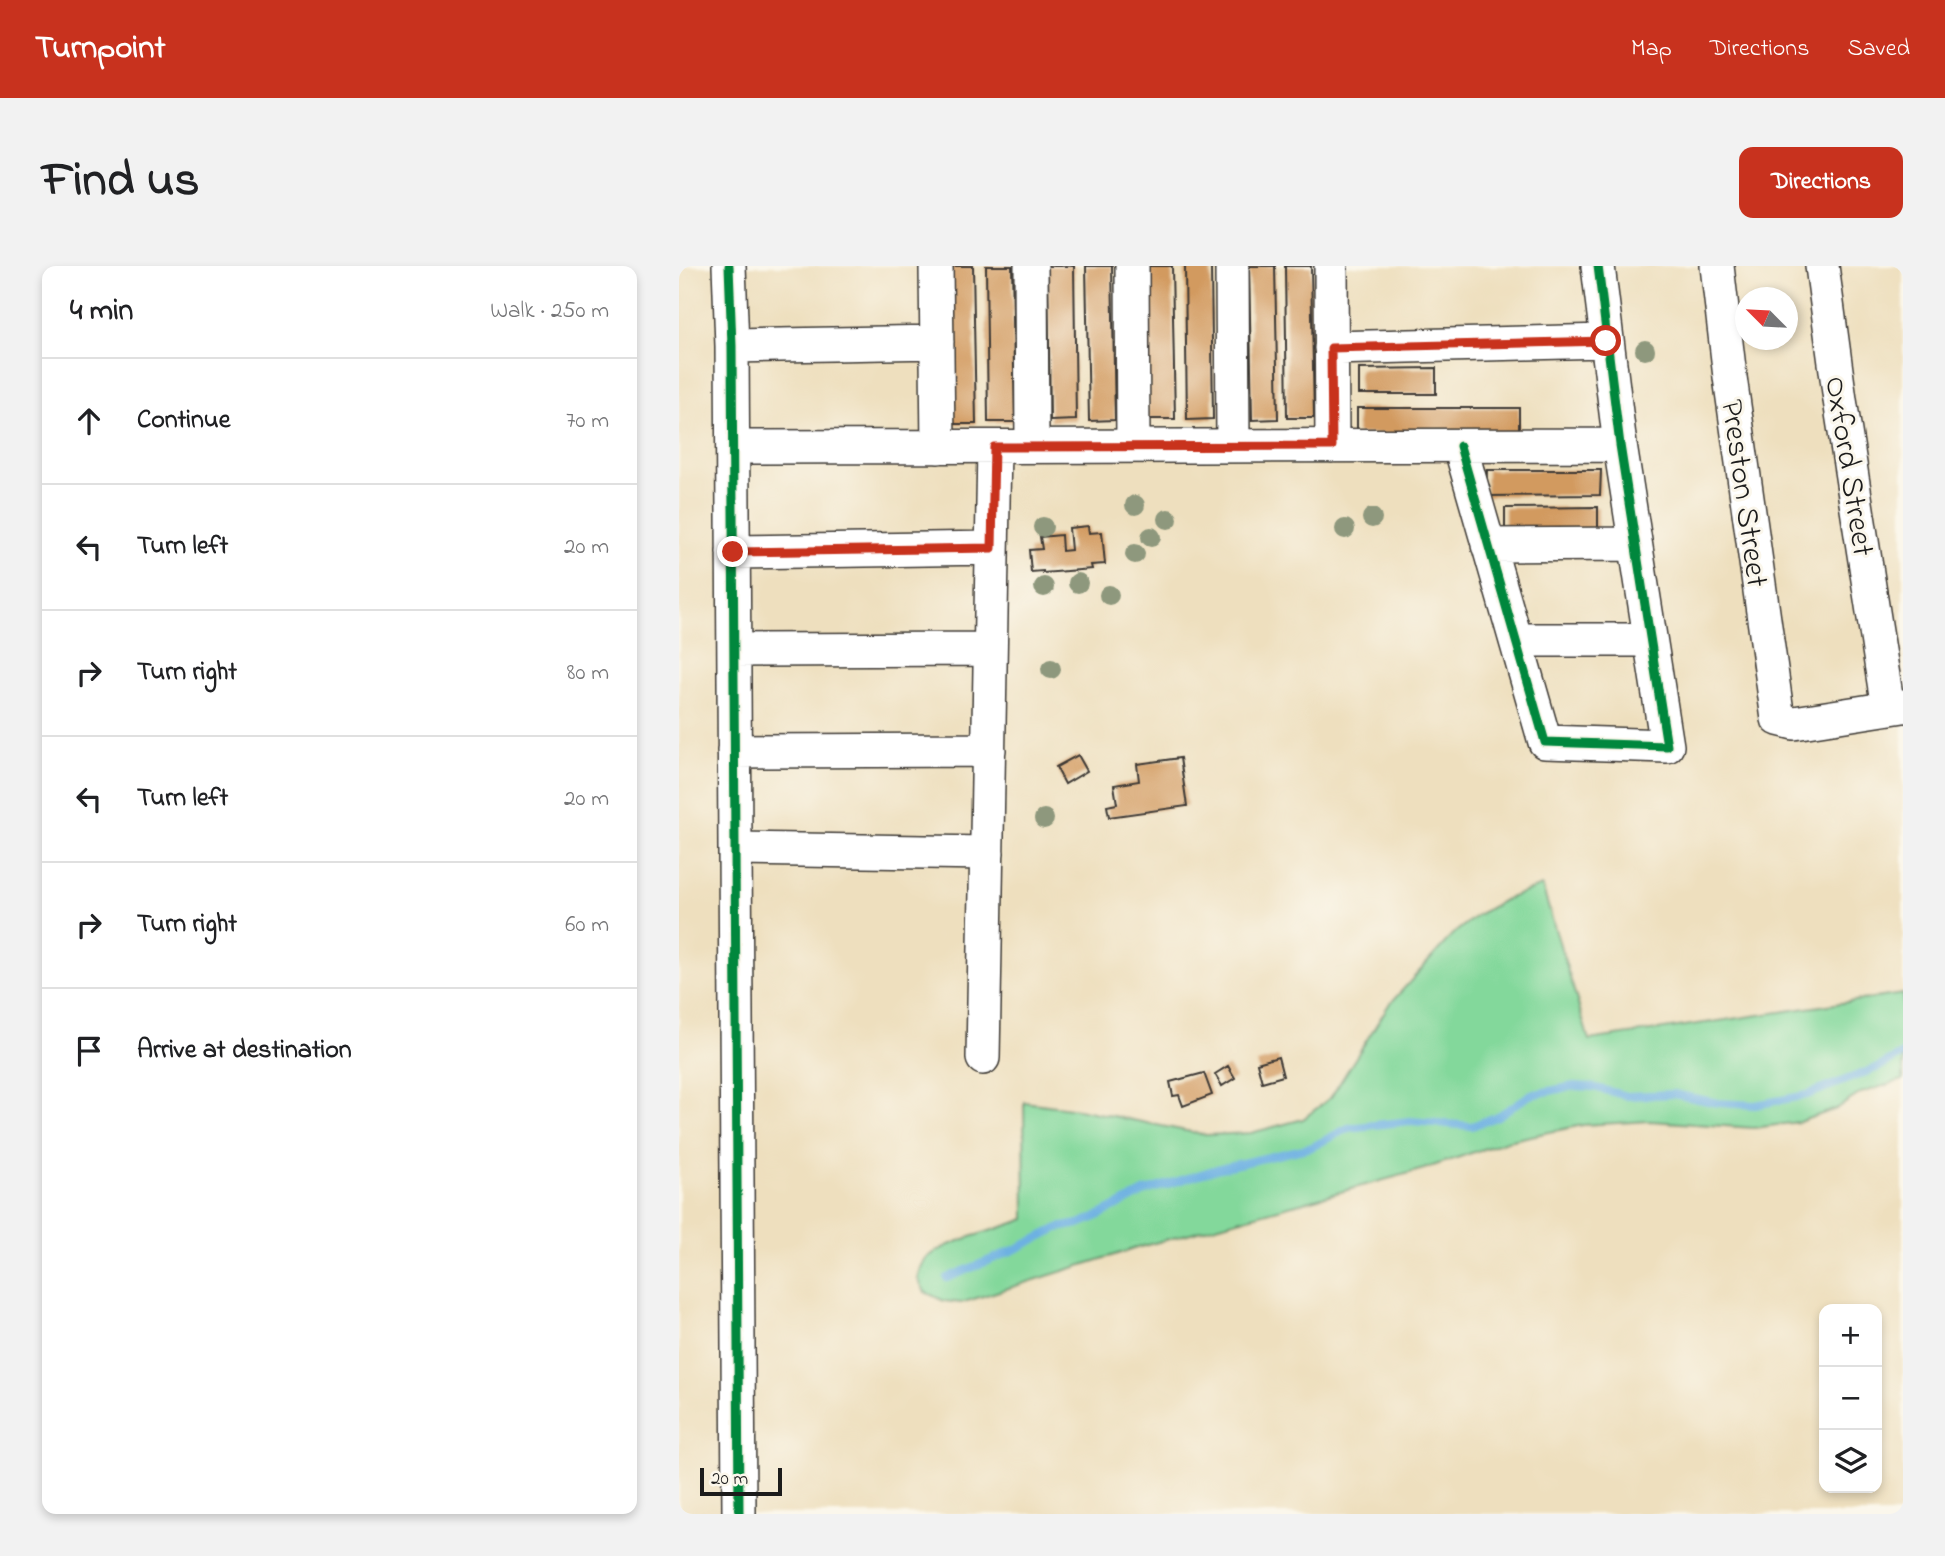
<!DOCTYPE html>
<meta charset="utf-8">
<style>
:root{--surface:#fff;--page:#f2f2f2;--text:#202124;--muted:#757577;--line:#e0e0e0;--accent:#c8321e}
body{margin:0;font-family:"Indie Flower",sans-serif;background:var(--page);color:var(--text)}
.controls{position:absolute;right:21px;bottom:21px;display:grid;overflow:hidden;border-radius:14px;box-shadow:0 4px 10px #0003}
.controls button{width:63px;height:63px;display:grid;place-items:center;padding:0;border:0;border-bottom:2px solid var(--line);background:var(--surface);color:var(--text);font:35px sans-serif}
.compass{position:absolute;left:1056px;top:21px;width:63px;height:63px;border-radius:50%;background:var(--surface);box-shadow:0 4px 10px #0003;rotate:294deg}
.scale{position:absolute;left:21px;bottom:18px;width:82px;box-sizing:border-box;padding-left:7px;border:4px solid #1c1c1c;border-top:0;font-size:19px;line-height:24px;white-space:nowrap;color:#1c1c1c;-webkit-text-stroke:5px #fbf7ec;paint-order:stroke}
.stop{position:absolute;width:21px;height:21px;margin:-16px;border:5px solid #c8321e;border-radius:50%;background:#fff}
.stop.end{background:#c8321e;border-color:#fff;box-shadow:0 2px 7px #0008}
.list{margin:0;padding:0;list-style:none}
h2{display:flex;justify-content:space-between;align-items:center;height:91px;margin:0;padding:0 28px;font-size:30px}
h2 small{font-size:23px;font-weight:400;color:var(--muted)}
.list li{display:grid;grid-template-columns:46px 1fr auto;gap:21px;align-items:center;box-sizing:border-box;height:126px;padding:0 28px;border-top:2px solid var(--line)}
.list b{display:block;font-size:26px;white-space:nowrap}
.list em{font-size:23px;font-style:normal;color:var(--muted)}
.icon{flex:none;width:38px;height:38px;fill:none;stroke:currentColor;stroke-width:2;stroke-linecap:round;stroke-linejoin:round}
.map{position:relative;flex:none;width:1224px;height:1248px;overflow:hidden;border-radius:14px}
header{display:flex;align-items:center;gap:42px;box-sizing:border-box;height:98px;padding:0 35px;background:var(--accent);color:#fff}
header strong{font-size:33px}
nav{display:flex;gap:38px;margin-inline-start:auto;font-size:24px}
.intro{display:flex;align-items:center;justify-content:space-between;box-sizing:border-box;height:168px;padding:0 42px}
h1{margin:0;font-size:49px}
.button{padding:18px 32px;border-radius:14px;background:var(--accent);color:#fff;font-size:24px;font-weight:700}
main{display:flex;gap:42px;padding:0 42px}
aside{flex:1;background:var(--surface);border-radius:14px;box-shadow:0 4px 10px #0003}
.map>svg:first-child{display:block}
</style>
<header>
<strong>Turnpoint</strong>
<nav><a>Map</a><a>Directions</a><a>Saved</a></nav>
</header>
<div class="intro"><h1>Find us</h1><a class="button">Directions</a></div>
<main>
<aside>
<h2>4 min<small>Walk · 250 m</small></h2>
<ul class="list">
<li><svg class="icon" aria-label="ahead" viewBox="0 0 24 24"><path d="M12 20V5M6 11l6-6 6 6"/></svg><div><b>Continue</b></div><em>70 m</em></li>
<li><svg class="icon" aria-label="left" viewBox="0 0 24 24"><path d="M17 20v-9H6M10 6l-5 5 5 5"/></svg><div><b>Turn left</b></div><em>20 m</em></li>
<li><svg class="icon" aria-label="right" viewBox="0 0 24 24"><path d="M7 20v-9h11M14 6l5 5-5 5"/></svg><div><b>Turn right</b></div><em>80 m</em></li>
<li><svg class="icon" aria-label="left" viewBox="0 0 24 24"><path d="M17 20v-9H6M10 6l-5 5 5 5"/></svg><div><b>Turn left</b></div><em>20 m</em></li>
<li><svg class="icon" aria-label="right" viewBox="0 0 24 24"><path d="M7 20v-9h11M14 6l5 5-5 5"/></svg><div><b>Turn right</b></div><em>60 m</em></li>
<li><svg class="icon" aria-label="arrive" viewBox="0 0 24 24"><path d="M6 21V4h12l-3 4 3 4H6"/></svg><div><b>Arrive at destination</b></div></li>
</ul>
</aside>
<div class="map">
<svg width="1224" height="1248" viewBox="0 0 1224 1248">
<rect width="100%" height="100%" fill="#fbf7ec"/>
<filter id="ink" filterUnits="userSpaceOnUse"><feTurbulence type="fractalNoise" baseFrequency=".0143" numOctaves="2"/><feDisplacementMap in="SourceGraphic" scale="14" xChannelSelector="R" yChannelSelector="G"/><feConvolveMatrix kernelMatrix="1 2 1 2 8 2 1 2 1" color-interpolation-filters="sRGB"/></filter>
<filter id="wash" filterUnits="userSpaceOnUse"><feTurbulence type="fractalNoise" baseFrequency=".00686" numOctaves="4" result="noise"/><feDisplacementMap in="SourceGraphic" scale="28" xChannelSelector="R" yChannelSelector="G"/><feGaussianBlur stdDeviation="1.57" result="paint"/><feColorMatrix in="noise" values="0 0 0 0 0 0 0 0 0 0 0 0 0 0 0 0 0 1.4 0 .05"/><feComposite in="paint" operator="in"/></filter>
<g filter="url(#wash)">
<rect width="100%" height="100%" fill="#eedfbe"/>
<path fill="#83d89b" stroke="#507a5c" stroke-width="2" d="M863 620 910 774 1224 728V814L1182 827 1157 843 1120 856 1075 862 971 855 904 859 828 875 745 903 461 981 282 1037 265 1035 246 1026 239 1013C241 1004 243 995 252 989 274 973 319 964 346 953L345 836 399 843 527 869 572 867 624 853 652 831 709 740 774 668 798 649 827 633Z"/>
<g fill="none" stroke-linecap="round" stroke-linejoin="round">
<path stroke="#6db1e2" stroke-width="8" d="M268 1012 335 984 379 962 400 958 417 951 467 925 541 902 633 881 669 862 731 855 793 860 819 850 851 829 895 820 914 821 948 830 995 828 1039 837 1076 839 1128 829 1200 801 1224 788"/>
</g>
<g id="blocks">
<path fill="#d29a5f" d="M268 0H294L297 158H270Z
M307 0H333L336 156H309Z
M369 0H395L397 154 371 155Z
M407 0H433L436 154 410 155Z
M467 0H493L496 153H469Z
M506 0H532L534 153 508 154Z
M570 0H596L599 153 573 154Z
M606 0H632L635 152H608Z
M757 102V128H680V103Z
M678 142H840V168H678Z
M808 204H922L921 229 807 230Z
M919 241V266L826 267V242Z
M409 260 410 267 423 266 426 298 412 299 413 303 364 307V305L352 306 350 284 363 283 361 271 382 269 383 285 392 284 390 262Z
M399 489 408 505 386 518 377 501Z
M501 492 508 540 430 551 428 540 438 538 435 519 460 515 458 498Z
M599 791 604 810 583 816 578 797Z
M549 800 556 812 543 820 536 808Z
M525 807 533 829 504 840 500 829 494 830 491 816Z"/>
</g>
</g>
<g filter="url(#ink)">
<use href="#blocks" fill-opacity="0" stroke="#3c3934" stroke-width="2"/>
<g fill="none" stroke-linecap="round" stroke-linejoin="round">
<defs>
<path id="minor" d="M50 0 53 80 60 1248
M257 0 259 181
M352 0 353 180
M453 0 454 180
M553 0 554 180
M652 0 653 180
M1038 0 1051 111 1099 453 1115 457 1224 440
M1143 0 1161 134 1209 442
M53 80 258 76
M652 82 927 75
M781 180 866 476 988 480 941 179 919 0
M54 181 941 179
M809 279 956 278
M54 286 313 282
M837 374H971
M55 384 311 383
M55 485 310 484
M56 583 308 587
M304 792 315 181"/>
</defs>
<use href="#minor" stroke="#3c3934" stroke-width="36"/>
<use href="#minor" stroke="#fff" stroke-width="33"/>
<defs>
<path id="cycleway" d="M50 0 53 80 60 1248
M781 180 866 476 988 480 941 179 919 0"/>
</defs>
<use href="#cycleway" stroke="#fbf7ec" stroke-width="13"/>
<use href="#cycleway" stroke="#00873e" stroke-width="9"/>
</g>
<g fill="#8e987d">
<circle cx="966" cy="84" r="10"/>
<circle cx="456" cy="239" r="10"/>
<circle cx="693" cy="252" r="10"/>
<circle cx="489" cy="253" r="10"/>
<circle cx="364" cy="261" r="10"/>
<circle cx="666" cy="263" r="10"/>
<circle cx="472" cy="271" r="10"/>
<circle cx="456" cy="288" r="10"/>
<circle cx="399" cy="317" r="10"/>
<circle cx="365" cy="321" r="10"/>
<circle cx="430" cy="329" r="10"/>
<circle cx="372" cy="403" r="10"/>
<circle cx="365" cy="553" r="10"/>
</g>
</g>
<g fill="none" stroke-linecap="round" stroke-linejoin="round" filter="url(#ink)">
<path stroke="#c8321e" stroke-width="9" d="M54 286 313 282 315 181 653 180 652 82 927 75"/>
</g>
<g text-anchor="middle" stroke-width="6" stroke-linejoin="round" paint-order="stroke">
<g font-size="32" fill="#1c1c1c" stroke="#fbf7ec">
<text transform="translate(1172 200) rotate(81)" y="11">Oxford Street</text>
<text transform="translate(1067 227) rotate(82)" y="11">Preston Street</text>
</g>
</g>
</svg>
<div class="controls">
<button>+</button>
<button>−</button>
<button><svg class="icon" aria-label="layers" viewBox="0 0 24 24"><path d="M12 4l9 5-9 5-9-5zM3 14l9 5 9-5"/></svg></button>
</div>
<svg class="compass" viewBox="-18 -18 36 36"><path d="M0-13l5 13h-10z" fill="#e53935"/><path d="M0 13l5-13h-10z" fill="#757577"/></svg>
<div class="scale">20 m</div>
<div class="stop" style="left:927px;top:75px"></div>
<div class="stop end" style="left:54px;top:286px"></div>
</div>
</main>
